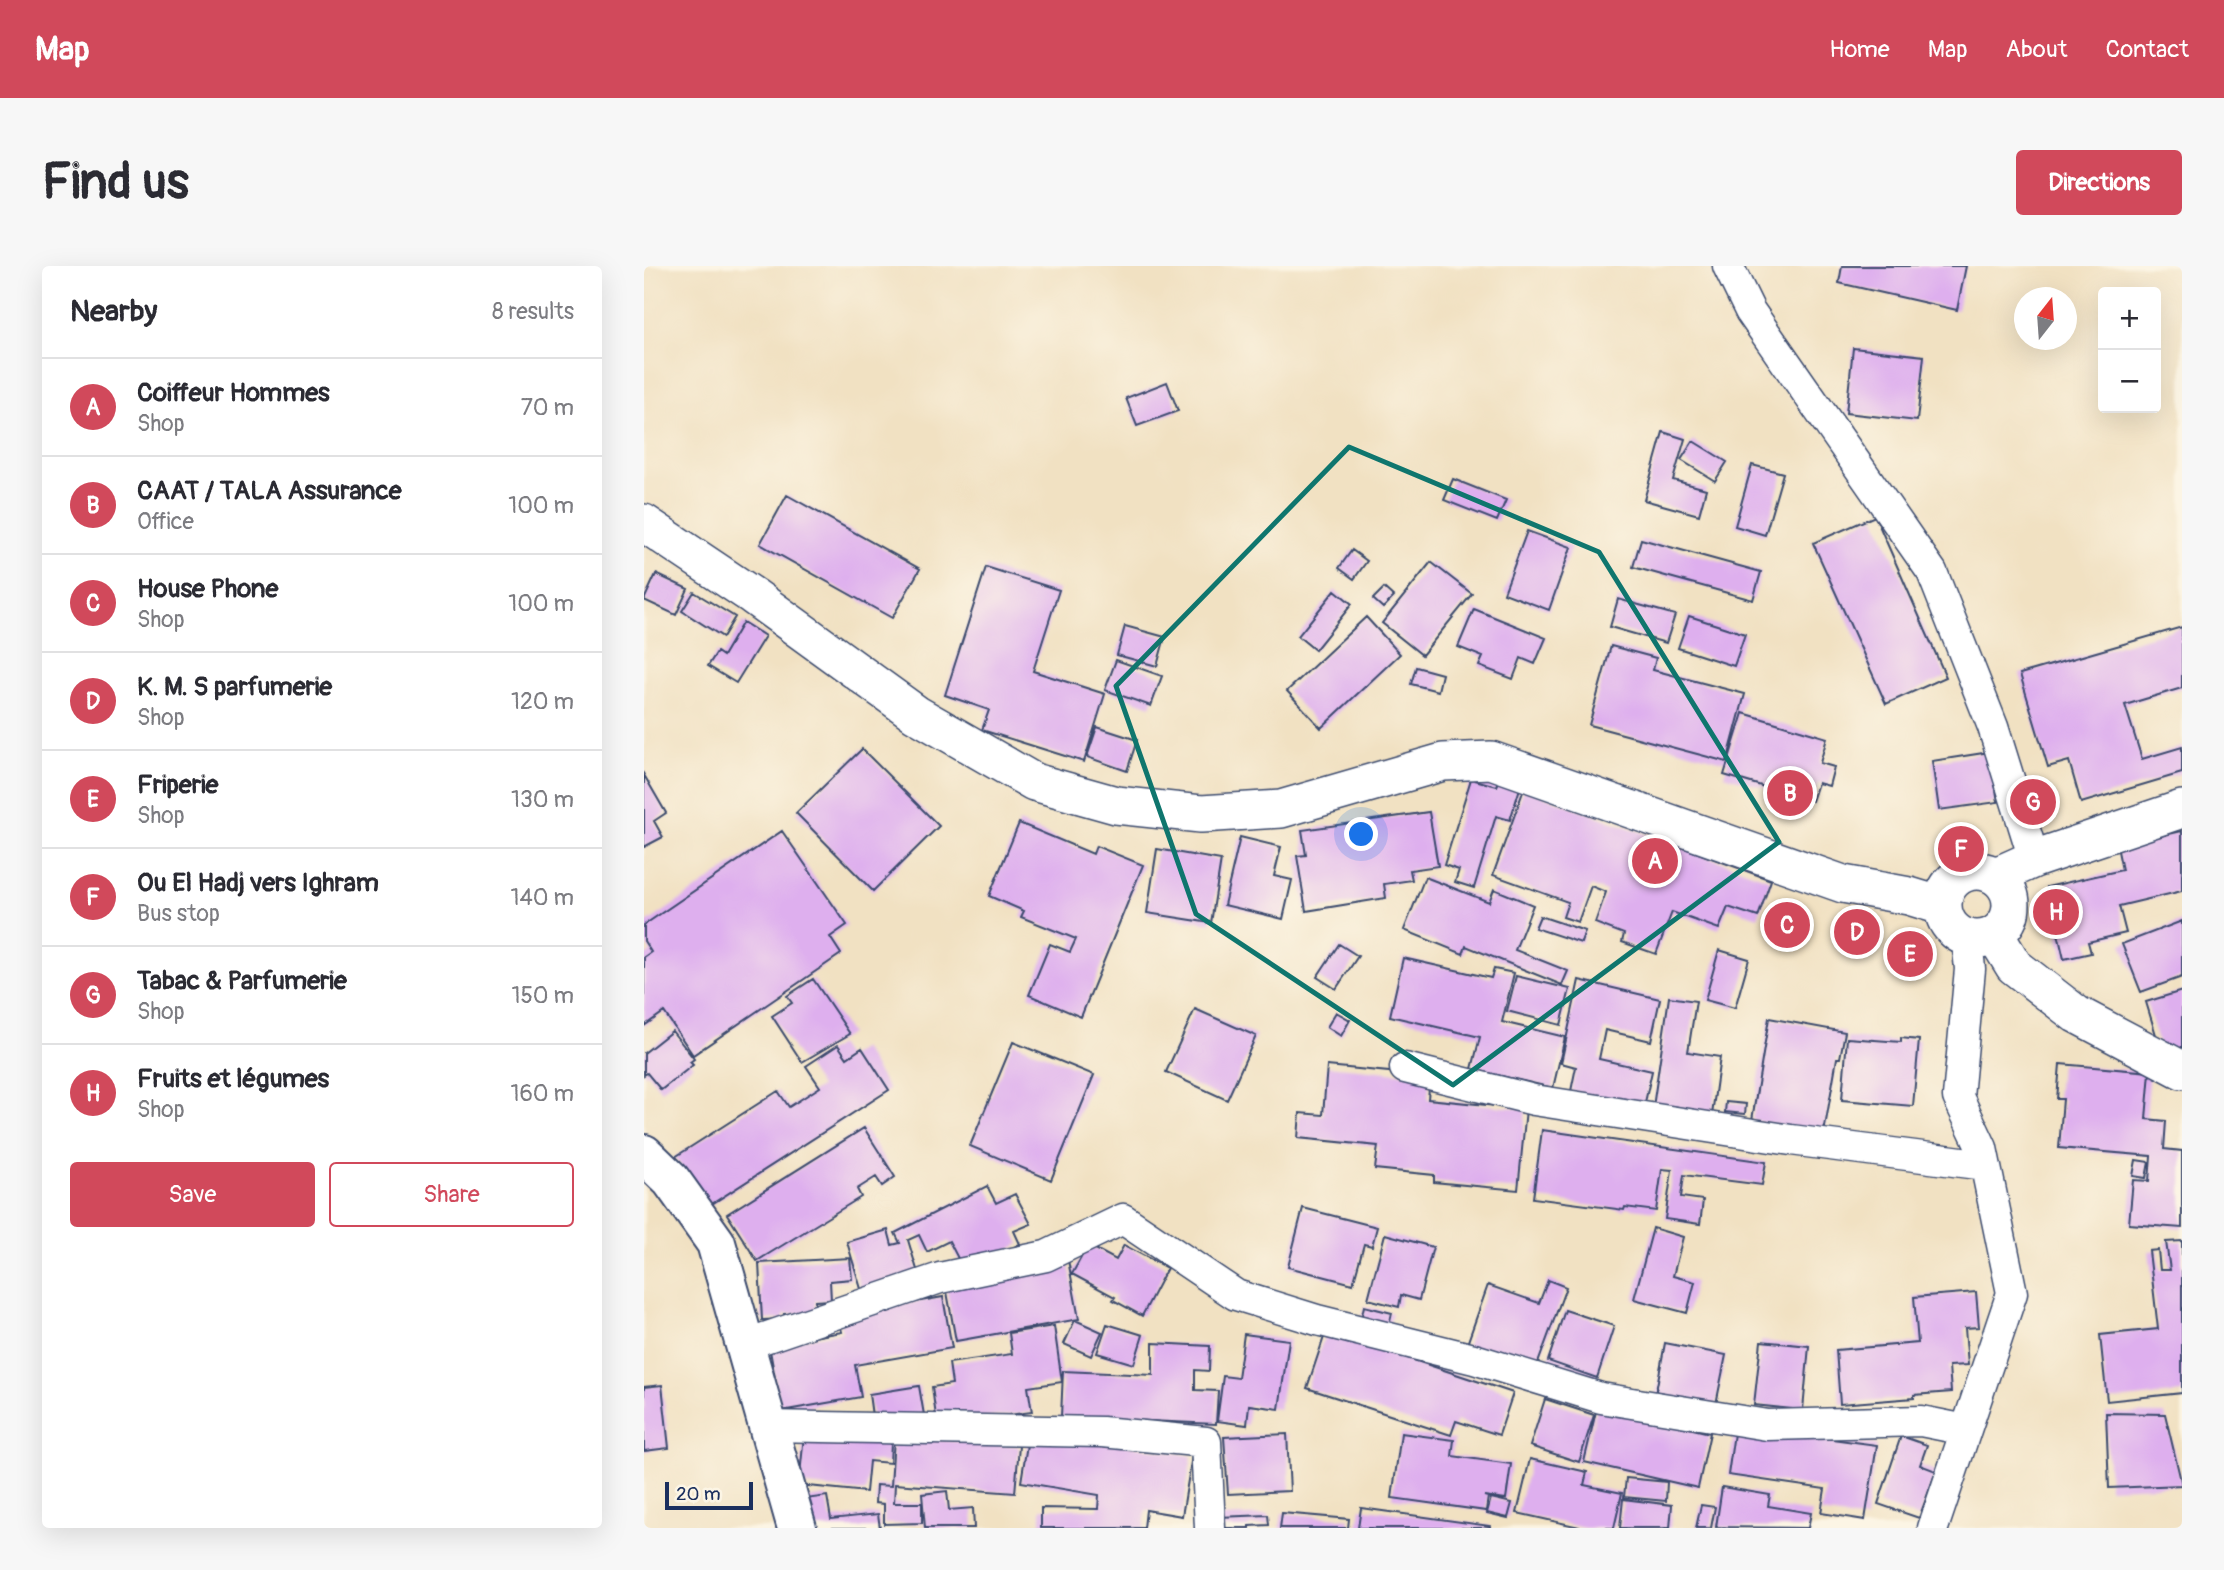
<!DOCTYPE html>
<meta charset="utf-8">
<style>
:root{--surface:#fff;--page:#f7f7f7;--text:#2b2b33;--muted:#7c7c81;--line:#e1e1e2;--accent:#d1495b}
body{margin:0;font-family:Pangolin,sans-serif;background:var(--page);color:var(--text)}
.controls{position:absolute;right:21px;top:21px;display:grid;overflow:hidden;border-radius:7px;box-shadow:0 7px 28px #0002}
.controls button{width:63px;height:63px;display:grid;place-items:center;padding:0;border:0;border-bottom:2px solid var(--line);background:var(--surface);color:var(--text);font:35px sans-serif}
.compass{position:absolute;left:1370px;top:21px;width:63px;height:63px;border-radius:50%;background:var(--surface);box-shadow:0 7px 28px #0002;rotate:17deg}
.scale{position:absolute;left:21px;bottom:18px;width:88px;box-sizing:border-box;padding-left:7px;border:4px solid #1b2f5e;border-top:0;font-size:19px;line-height:24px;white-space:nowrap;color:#1b2f5e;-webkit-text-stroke:5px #fcf5e5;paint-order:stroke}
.you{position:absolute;left:718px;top:569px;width:24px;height:24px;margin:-18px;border:5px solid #fff;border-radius:50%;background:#1a73e8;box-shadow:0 0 0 10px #1a73e833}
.badge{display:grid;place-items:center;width:46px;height:46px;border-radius:50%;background:var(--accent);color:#fff;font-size:23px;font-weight:700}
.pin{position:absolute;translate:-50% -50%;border:4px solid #fff;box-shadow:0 2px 7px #0006}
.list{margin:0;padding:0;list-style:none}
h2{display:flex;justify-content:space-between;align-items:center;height:91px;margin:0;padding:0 28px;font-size:30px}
h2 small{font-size:23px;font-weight:400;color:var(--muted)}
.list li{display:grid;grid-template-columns:46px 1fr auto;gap:21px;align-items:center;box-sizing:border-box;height:98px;padding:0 28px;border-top:2px solid var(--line)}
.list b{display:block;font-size:26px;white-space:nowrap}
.list p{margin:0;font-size:23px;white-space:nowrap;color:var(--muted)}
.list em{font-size:23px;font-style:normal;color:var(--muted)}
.actions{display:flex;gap:14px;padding:21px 28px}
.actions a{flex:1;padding:16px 0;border:2px solid var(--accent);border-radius:7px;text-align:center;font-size:24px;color:var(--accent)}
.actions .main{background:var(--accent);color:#fff}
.map{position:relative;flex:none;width:1538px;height:1262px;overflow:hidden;border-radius:7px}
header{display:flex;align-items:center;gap:42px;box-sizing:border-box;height:98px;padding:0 35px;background:var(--accent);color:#fff}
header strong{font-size:33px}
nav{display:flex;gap:38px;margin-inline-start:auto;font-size:24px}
.intro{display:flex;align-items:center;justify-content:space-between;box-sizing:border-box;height:168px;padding:0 42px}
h1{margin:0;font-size:49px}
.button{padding:18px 32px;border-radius:7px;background:var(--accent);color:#fff;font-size:24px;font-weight:700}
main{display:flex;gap:42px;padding:0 42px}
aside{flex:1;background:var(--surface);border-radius:7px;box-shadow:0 7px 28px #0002}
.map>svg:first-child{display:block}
</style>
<header>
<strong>Map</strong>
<nav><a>Home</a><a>Map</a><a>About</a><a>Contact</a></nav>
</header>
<div class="intro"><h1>Find us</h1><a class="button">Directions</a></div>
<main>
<aside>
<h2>Nearby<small>8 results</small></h2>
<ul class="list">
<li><span class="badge">A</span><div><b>Coiffeur Hommes</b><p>Shop</p></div><em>70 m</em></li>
<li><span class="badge">B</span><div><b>CAAT / TALA Assurance</b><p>Office</p></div><em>100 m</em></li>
<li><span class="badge">C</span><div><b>House Phone</b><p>Shop</p></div><em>100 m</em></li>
<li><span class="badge">D</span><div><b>K. M. S parfumerie</b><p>Shop</p></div><em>120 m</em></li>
<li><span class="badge">E</span><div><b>Friperie</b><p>Shop</p></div><em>130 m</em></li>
<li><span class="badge">F</span><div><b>Ou El Hadj vers Ighram</b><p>Bus stop</p></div><em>140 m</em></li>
<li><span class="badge">G</span><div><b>Tabac &amp; Parfumerie</b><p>Shop</p></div><em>150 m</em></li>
<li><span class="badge">H</span><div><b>Fruits et légumes</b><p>Shop</p></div><em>160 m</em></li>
</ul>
<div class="actions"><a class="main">Save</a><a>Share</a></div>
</aside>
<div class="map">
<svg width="1538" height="1262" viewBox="0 0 1538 1262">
<rect width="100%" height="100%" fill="#fcf5e5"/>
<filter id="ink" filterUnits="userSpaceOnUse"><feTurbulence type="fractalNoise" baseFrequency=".0143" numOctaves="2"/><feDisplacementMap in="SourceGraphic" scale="14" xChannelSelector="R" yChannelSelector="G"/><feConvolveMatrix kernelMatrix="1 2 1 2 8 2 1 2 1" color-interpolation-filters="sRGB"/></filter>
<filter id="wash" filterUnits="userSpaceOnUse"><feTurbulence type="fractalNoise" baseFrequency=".00686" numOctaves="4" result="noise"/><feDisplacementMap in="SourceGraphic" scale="28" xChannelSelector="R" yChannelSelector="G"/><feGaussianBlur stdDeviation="1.57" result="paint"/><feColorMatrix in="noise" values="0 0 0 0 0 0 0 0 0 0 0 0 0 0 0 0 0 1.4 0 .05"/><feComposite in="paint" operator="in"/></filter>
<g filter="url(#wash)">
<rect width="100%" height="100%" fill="#f1e1c2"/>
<g id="blocks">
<path fill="#deafee" d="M1198 0H1322L1313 44 1195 17Z
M1209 82 1280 90 1273 155 1202 147Z
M523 116 534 145 493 160 482 132Z
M1019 166 1041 173 1029 214 1062 223 1055 249 1000 234Z
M1049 175 1083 196 1071 215 1037 194Z
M1108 199 1139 207 1121 269 1091 260Z
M809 213 862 234 853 255 800 234Z
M143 229 276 303 248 352 116 278Z
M1231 250 1302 411 1242 438 1169 277Z
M883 265 927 281 905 344 860 327Z
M997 273 1117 306 1109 334 989 301Z
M708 284 723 295 710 313 695 302Z
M787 296 828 328 778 389 738 357Z
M342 301 415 324 389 405 461 428 440 496 338 464 345 444 301 429Z
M12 308 44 323 32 349 0 334Z
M740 322 750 331 739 342 729 333Z
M691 324 708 338 671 384 654 370Z
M50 326 91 351 79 371 38 345Z
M974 333 1031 349 1022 377 966 361Z
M830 343 902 372 891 398 877 392 869 413 835 400 839 391 814 381Z
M1045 350 1101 368 1090 400 1034 382Z
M722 351 756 388 677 462 643 425Z
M99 356 121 370 92 417 64 400 73 386 79 390Z
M481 360 521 371 513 400 473 389Z
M1538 361V422L1481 439 1498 493 1538 481V507L1437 537 1425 495 1404 501 1376 408Z
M967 380 1012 392 1009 404 1101 428 1083 496 945 459Z
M472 394 518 410 507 440 461 424Z
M772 401 798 408 794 425 767 418Z
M1099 447 1183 472 1176 497 1190 501 1185 520 1174 517 1168 535 1080 509Z
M453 461 493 474 483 505 443 491Z
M218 483 295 560 229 625 152 547Z
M1346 486 1354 536 1295 544 1288 495Z
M0 509 22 547 10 555 19 571 0 581Z
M827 513 853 520 856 513 877 519 866 554 852 550 830 622 811 616 815 604 800 599Z
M880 523 1127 614 1114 651 1084 641 1075 663 1028 646 1012 688 978 676 980 668 951 657 962 626 947 620 934 656 919 651 924 636 849 609Z
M785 546 794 600 766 604 768 614 740 618 742 632 662 645 653 590 662 589 658 564Z
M375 557 449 588 452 580 499 599 437 751 385 729 406 678 426 686 432 673 377 651 380 645 345 630Z
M138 565 203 659 186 671 197 688 49 789 20 746 0 760V691L7 686 0 675V659Z
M1538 565V625L1475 640 1482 667 1444 676 1447 687 1420 693 1403 621 1478 604 1473 580Z
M596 571 637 581 630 610 648 614 639 653 580 639Z
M513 583 577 594 567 657 503 647Z
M781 611 845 636 850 623 889 639 871 684 924 705 918 719 822 680 819 688 760 664Z
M896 650 941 665 937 677 891 662Z
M1538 655V711L1497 726 1478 678Z
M695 678 714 690 692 723 673 711Z
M1075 684 1105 693 1091 742 1061 734Z
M759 692 847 712 850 703 870 707 858 756 921 771 909 822 828 803 836 771 746 750Z
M872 710 926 723 917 759 863 745Z
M169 713 206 768 158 796 128 750 148 737 143 730Z
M935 714 1016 733 1007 775 961 764 955 793 1008 805 1000 841 927 825 932 801 917 797Z
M1538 725V786L1519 792 1502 736Z
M1025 731 1052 735 1044 786 1076 791 1068 849 1009 841Z
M551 743 612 770 583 834 522 806Z
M692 746 706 754 697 770 683 761Z
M1125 752 1201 766 1196 792H1193L1180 867 1108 854Z
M28 765 50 793 46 796 49 799 17 824 3 807 0 809V787Z
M1203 772 1257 776V772L1275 774 1269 840 1198 834Z
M369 776 450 809 407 914 326 880Z
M194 779 203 792 218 782 245 824 63 941 31 891 134 825 145 841 176 821 162 800Z
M1416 798 1506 806 1502 853 1522 855 1520 883 1538 885V962L1485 958 1489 914 1505 915 1507 890 1415 882 1419 833H1413Z
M683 800 786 810 784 833 882 843 874 924 790 916V909L731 903 734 880 654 872 656 847 679 849Z
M1082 836 1102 838 1101 848 1081 846Z
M220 862 251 911 238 920 232 911 213 923 217 931 113 995 83 948Z
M898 864 1122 896 1118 919 1040 909 1037 931 1059 934 1056 958 1021 953 1028 904 1018 903 1012 945 981 941 980 944 889 932Z
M1492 894 1505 896 1502 912 1489 910Z
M343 920 352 937 371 928 387 958 370 965 376 978 321 1006 305 975 283 986 275 969 264 974 277 1017 220 1033 203 976 244 964 248 979 256 977 251 967Z
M659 942 733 961 728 980 720 978 709 1018 644 1001Z
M1009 962 1039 971 1029 1010 1051 1016 1043 1047 990 1033Z
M741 968 789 981 775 1034 757 1029 755 1041 724 1033Z
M1538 975V1127L1463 1135 1456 1069 1514 1063 1505 985 1514 984 1516 1004H1526L1522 976Z
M444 979 472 994 480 979 523 1002 498 1050 469 1034 471 1031 428 1008Z
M206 992 208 1013 186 1015 187 1034 171 1035 172 1047 140 1048V1053L118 1054 115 997Z
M424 994 435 1053 312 1075 301 1015Z
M904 1014 922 1021 890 1108 821 1084 844 1019 895 1037Z
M1332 1026 1335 1061 1321 1062 1324 1099 1305 1100 1307 1126 1270 1129V1132L1196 1138 1192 1084 1274 1077 1270 1031Z
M299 1031 308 1082 211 1099 217 1131 137 1145 125 1079 198 1066 194 1050Z
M720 1040 748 1047 744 1064 716 1058Z
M921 1044 970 1060 953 1112 904 1095Z
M431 1054 458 1066 447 1090 420 1078Z
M463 1058 499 1069 490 1098 453 1087Z
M410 1060 418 1116 384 1121 388 1146 293 1158 288 1121 308 1118 305 1097 368 1088 365 1067Z
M682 1065 869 1127 855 1169 812 1155 807 1169 663 1122Z
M600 1068 645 1074 635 1143 605 1139 603 1159 573 1155 579 1110 594 1112Z
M1117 1075 1165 1080 1159 1144 1110 1139Z
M509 1077 566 1080 565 1105 551 1104V1124L574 1125 572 1158 417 1151 419 1105 509 1109Z
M1021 1077 1082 1089 1070 1148 1010 1136Z
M18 1119 25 1182 0 1185V1121Z
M275 1120 280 1149 229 1157 225 1128Z
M901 1133 950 1149 935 1196 886 1180Z
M953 1141 1066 1167 1054 1222 940 1196Z
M1462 1147 1521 1148 1538 1219 1465 1222Z
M1091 1160 1233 1179 1221 1254 1177 1247 1181 1223 1084 1209Z
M385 1166 419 1168 548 1190 538 1250 502 1244 500 1262H397V1242L454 1243 455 1229 377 1216Z
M757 1167 810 1174 808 1190 867 1198 862 1233 840 1230 844 1231 842 1245 748 1232Z
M643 1168 646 1225 584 1228 580 1171Z
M160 1169 247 1177 246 1197 225 1195 222 1226 155 1219Z
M1257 1170 1283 1179 1276 1199 1292 1205 1275 1252 1234 1238Z
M250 1171 375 1180 371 1227 251 1218 250 1237H278V1257L240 1258V1238L231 1237 232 1219 247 1220Z
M886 1193 943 1206 940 1219 978 1227 970 1262H940L873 1247Z
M982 1212 1023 1216 1022 1235 980 1231Z
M1078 1221 1126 1229 1124 1240 1167 1247 1164 1262 1072 1261Z
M303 1225 305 1244 329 1242 330 1262H281L278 1228Z
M183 1230 187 1253 234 1248 236 1262H159L154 1234Z
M847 1232 868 1237 864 1252 843 1247Z
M979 1233 1028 1239 1026 1262H976Z
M1057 1239 1071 1241 1067 1262H1052Z
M717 1242 846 1260V1262H714Z
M638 1247 705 1253 704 1262H636Z
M624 1249 625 1259 605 1260V1262H574V1251Z"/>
</g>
</g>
<g filter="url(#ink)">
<use href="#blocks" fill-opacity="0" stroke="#3b4a6d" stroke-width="2"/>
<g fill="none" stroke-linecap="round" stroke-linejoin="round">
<defs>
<path id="minor" d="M1084 0 1106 45 1288 306 1349 461 1390 593
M761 802 890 834 1147 874 1341 899
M100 1079 296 1012 402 990 479 953 592 1029 673 1054 830 1093 957 1132 1123 1159 1277 1155 1322 1164
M123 1160 458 1166 562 1176 566 1262
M1289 1262 1368 1027 1338 882 1314 831 1326 703 1323 673"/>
<path id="tertiary" d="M0 257 109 330 272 448 390 516 472 539 557 548 637 543 799 496 847 494 1199 618 1265 630 1298 640
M1299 639a34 34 0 1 1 68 0a34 34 0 1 1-68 0Z
M1352 610 1390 593 1538 543
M1351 669 1370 700 1432 748 1538 804"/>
<path id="secondary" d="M0 888 27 914 72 977 153 1262"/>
</defs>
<use href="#minor" stroke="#3b4a6d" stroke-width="33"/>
<use href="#tertiary" stroke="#3b4a6d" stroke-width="40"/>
<use href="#secondary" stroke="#3b4a6d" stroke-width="42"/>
<use href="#minor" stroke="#fff" stroke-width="30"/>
<use href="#tertiary" stroke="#fff" stroke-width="37"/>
<use href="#secondary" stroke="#fff" stroke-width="38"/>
</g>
</g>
<path fill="none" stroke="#0f766e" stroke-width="5" stroke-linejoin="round" d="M705 181 955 286 1135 576 809 819 552 648 472 420Z"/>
</svg>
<div class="controls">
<button>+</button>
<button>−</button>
</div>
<svg class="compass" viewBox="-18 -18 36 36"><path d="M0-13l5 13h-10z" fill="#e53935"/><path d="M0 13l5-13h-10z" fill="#7c7c81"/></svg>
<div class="scale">20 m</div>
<div class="you"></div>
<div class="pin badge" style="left:1011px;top:595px">A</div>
<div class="pin badge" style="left:1146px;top:527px">B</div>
<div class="pin badge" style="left:1143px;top:659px">C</div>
<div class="pin badge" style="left:1213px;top:666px">D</div>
<div class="pin badge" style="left:1266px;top:688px">E</div>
<div class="pin badge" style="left:1317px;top:583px">F</div>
<div class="pin badge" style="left:1389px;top:536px">G</div>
<div class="pin badge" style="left:1412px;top:646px">H</div>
</div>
</main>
